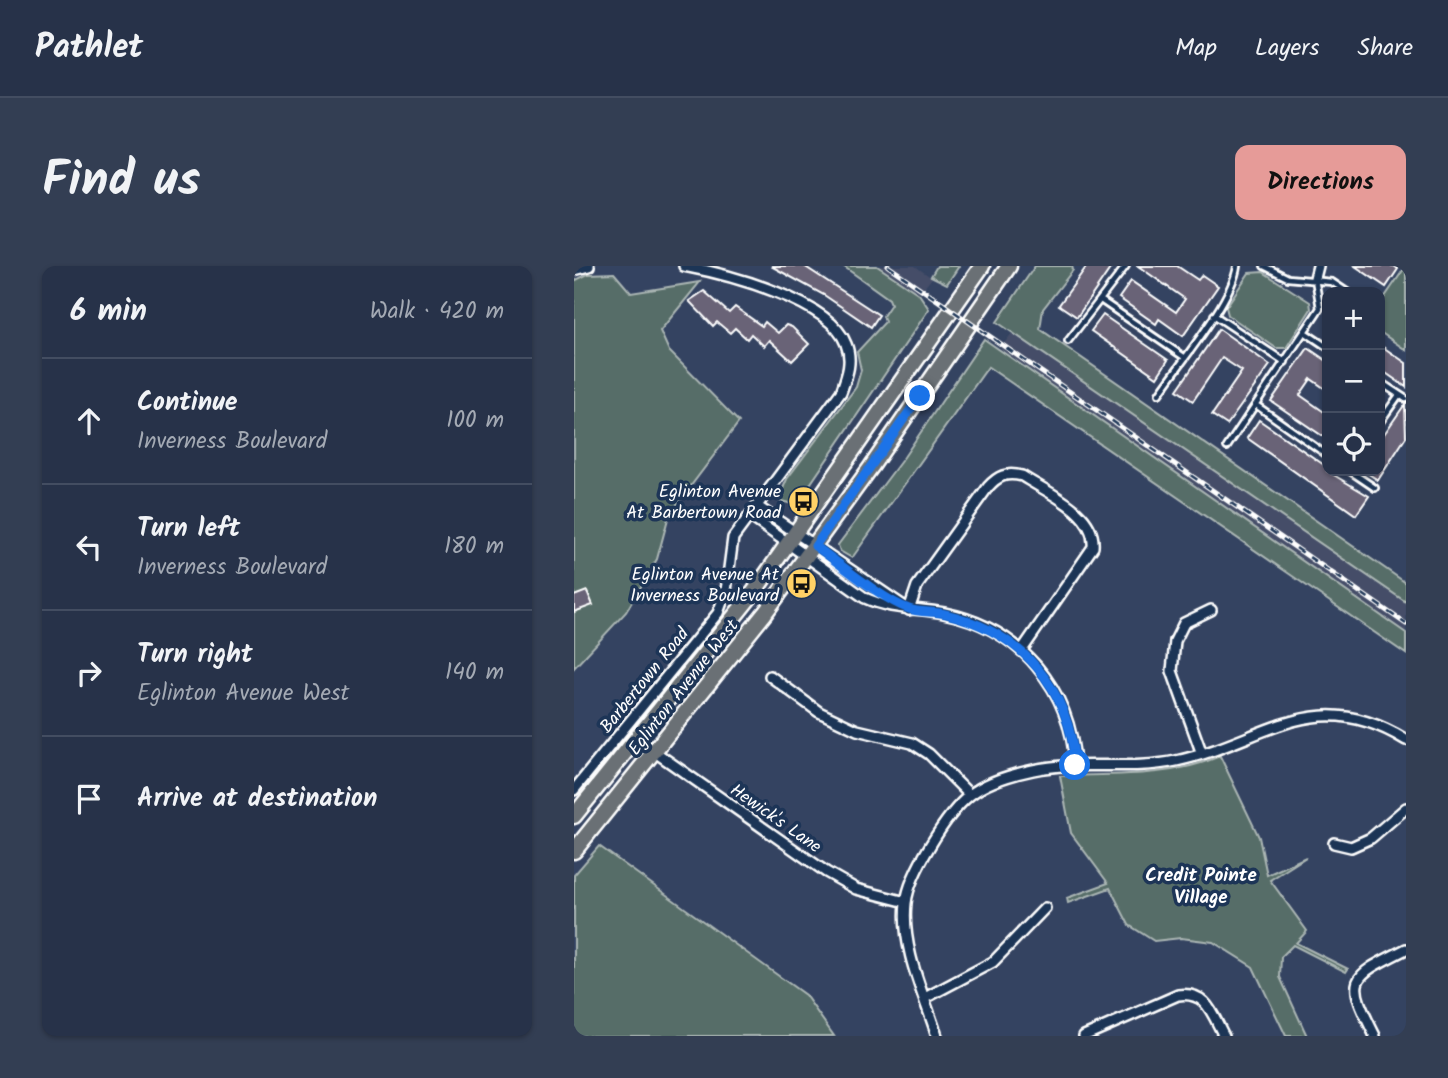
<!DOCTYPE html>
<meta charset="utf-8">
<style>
:root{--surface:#273249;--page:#333e53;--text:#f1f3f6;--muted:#a4aab4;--line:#434d61;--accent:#e69b98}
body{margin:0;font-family:Kalam,sans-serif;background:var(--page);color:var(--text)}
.controls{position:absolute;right:21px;top:21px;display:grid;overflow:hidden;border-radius:14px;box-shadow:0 2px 5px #0004}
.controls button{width:63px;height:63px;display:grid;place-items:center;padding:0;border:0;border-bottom:2px solid var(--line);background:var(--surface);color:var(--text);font:35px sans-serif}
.stop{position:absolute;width:21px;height:21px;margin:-16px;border:5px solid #1a73e8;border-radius:50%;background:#fff}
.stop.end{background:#1a73e8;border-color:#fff;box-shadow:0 2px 7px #0008}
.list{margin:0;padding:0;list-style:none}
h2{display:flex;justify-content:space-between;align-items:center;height:91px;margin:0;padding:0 28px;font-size:30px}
h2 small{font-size:23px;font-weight:400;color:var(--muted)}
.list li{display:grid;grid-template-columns:46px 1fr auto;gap:21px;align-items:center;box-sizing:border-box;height:126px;padding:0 28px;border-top:2px solid var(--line)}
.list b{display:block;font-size:26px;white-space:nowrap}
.list p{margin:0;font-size:23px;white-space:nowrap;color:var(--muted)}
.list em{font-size:23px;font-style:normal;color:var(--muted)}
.icon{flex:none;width:38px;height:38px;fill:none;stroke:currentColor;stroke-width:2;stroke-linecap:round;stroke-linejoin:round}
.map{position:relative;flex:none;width:832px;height:770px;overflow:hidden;border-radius:14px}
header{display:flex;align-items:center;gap:42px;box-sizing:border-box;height:98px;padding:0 35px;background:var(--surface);border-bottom:2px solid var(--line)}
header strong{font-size:33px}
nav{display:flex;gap:38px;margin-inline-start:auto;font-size:24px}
.intro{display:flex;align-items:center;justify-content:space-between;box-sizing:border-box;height:168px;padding:0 42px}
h1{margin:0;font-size:49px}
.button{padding:18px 32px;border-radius:14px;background:var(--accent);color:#111;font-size:24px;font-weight:700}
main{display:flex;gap:42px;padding:0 42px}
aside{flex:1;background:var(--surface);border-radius:14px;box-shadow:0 2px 5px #0004}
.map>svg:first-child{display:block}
</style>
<header>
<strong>Pathlet</strong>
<nav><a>Map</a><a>Layers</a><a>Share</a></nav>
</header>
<div class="intro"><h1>Find us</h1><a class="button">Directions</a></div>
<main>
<aside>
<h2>6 min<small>Walk · 420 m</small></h2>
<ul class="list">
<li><svg class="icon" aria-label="ahead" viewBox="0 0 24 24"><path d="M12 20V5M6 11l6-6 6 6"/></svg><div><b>Continue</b><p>Inverness Boulevard</p></div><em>100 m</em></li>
<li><svg class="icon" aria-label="left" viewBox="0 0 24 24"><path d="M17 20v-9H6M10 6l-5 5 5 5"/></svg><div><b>Turn left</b><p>Inverness Boulevard</p></div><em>180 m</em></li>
<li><svg class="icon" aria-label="right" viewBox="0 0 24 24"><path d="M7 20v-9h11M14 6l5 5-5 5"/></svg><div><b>Turn right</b><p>Eglinton Avenue West</p></div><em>140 m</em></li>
<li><svg class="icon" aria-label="arrive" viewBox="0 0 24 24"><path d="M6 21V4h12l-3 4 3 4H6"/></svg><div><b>Arrive at destination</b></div></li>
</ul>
</aside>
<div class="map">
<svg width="832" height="770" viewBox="0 0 832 770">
<rect width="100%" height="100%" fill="#344361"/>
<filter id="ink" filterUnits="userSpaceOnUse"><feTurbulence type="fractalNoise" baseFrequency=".0143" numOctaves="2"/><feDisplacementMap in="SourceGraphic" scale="14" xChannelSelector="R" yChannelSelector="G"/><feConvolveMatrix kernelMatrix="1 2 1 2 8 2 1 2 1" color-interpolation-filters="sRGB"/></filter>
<g filter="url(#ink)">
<path fill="#444d68" d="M303 0H341L358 12 345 28Z
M438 67 832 336V367L426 83Z"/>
<path fill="#576d68" stroke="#abb6b4" stroke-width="2" d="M269 0H303L345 28 355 43 222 239 204 234 213 213 282 121 287 104 283 86 311 56 309 50 317 38 315 33Z
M363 0H385L373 18 357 10Z
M461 0H498L499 4 469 43 466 63 832 317V336L423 56Z
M832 0V84L806 66V38Z
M689 6 736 36 737 43 712 82H702L654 49 652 41 675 7Z
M40 7 57 27 126 16 86 65 95 85 165 156 95 249 83 293 52 346 0 402V15L14 8Z
M410 73 832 367V388L414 101 278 292 266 285 264 279 330 191Z
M646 490 685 571 693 609 732 591 696 614 733 665 722 677 774 703 772 706 719 679 707 691 706 711 733 770H712L679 701 639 676 607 672 580 675 555 659 536 622 494 637 493 632 534 617 497 567 486 510C541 508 595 512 646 490Z
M25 580 231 729 260 770H0V609Z"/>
<path fill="#696377" stroke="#fff" stroke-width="2" d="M197 0H230L305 49 297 61 250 29Z
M513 0H538L503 51 485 39Z
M564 0H603L624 14 628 9 644 20 609 70 585 53 582 58 545 32 557 15 602 46 611 33Z
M781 0H820L824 3 812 21Z
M130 25 155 47 161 41 188 60 191 56 204 67 212 59 218 61 235 78 218 95 195 74 190 80 177 68 173 73 161 62 156 67 143 56 139 60 115 35Z
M529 49 594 94 583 111 517 65Z
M645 63 696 99 653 159 638 149 668 105 648 92 619 135 603 124Z
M806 79 832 97V121L806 103Z
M734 82 753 95V124L737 113 726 129 753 148V173L697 135Z
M831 138 832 171 804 214 790 205H806V174Z
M685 154 753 201V205L795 230 782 249 673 172Z
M13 325 19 339 0 346V330Z"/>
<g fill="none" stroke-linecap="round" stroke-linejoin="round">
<defs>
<path id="lane" d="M690 0 714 12 758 16 773 26
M528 35 610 91
M640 49 711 96
M732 67 753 81
M494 75 552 0
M806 116 832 133
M585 128C606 97 659 34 663 0
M682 139 753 189
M806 156 825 129
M653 181 746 42 741 13
M776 205 801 222"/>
<path id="street" d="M0 4 15 0
M741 12 744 0
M184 241 331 341
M177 251 291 332C317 344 343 342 370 347 446 362 497 423 501 499
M335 344 343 320 414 221C424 210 432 206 448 210 474 227 522 246 519 281L448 384
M196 410 245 446 283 464 338 477 355 488 396 529
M64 474 252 606 282 623 332 636
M628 488 598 405 601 375 610 357 637 344
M0 524 144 347 152 325 159 272 267 126C273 110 279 95 272 78 256 34 152 8 110 0
M760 577 777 581 797 572 832 542
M351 732 419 696 471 642
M363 770C350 729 327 682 332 637 335 608 373 547 396 529 412 516 440 508 459 504 506 494 555 505 602 495 691 476 739 417 832 474
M510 770 604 729C633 725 638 748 650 770
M801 770C772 712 774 712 832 683"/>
<path id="primary" d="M0 550 180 326 408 0
M0 585 191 347 297 201 435 0"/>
</defs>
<use href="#lane" stroke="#fff" stroke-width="10"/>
<use href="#street" stroke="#fff" stroke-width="14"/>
<use href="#primary" stroke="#fff" stroke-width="19"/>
<use href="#lane" stroke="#1d3557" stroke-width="4.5"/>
<use href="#street" stroke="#1d3557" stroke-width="9"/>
<use href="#primary" stroke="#6a7074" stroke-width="14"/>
<defs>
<path id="rail" d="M314 0 832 358"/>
</defs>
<use href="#rail" stroke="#fff" stroke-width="5"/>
<use href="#rail" stroke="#1d3557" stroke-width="2.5" stroke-dasharray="8" stroke-linecap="butt"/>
</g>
</g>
<g fill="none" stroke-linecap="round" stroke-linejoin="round" filter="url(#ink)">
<path stroke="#1a73e8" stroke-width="9" d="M346 130 241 280C267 298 307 333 335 343 346 347 360 345 372 348 447 366 496 422 501 499"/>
</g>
<defs>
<symbol id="bus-disc" viewBox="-11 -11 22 22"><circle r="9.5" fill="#ffd166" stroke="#1d3557"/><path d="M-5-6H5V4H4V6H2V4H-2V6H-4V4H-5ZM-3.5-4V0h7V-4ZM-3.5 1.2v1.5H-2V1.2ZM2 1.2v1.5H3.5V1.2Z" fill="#111"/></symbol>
</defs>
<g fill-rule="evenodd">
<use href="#bus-disc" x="212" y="218" width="35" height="35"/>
<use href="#bus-disc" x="210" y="300" width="35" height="35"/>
</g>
<g text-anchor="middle" stroke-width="7" stroke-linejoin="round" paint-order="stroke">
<g font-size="18" fill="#fff" stroke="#1d3557" text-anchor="end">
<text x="207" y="231">Eglinton Avenue<tspan x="207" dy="21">At Barbertown Road</tspan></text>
<text x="205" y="314">Eglinton Avenue At<tspan x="205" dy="21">Inverness Boulevard</tspan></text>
</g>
<g font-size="18" fill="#fff" stroke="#1d3557">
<text transform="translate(70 414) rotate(-51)" y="6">Barbertown Road</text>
<text transform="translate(109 421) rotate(-52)" y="6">Eglinton Avenue West</text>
<text transform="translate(202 552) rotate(35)" y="6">Hewick's Lane</text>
</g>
<g font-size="19" font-weight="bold" fill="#fff" stroke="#1d3557">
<text x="627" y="615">Credit Pointe<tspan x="627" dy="22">Village</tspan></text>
</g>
</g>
</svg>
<div class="controls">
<button>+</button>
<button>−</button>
<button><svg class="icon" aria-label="locate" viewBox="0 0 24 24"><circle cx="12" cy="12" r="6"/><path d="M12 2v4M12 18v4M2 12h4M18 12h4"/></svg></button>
</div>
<div class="stop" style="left:501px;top:499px"></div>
<div class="stop end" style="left:346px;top:130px"></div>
</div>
</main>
